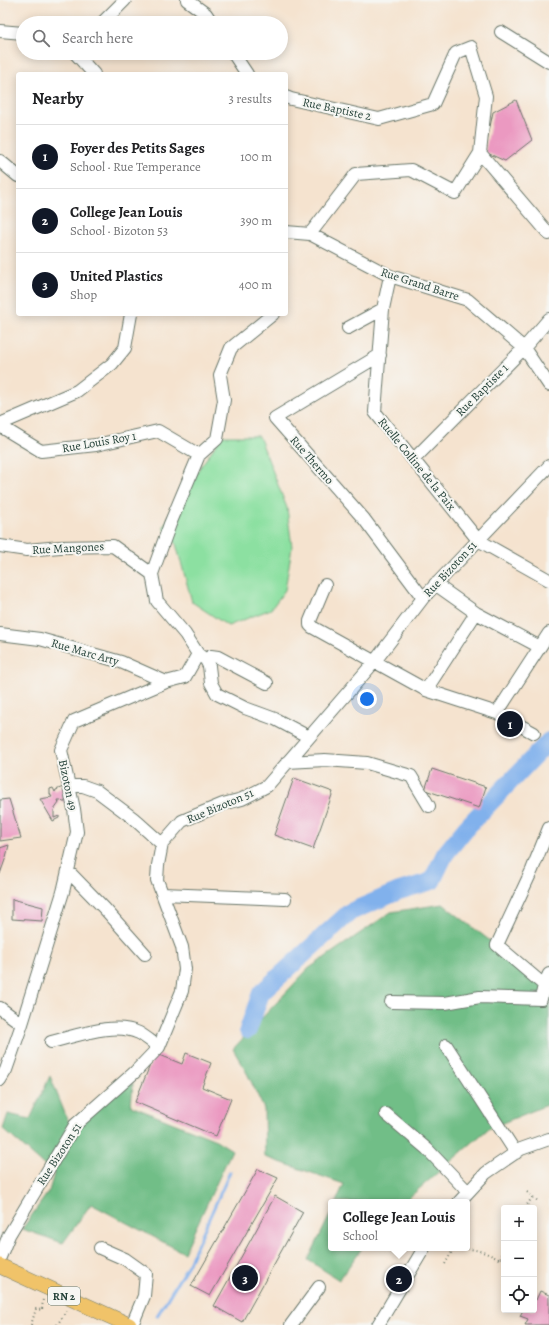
<!DOCTYPE html>
<meta charset="utf-8">
<style>
:root{--surface:#fff;--page:#f2f2f2;--text:#202124;--muted:#757577;--line:#e0e0e0;--accent:#111827}
body{margin:0;font-family:Alegreya,serif;background:var(--page);color:var(--text)}
.controls{position:absolute;right:12px;bottom:12px;display:grid;overflow:hidden;border-radius:4px;box-shadow:0 2px 10px #0003}
.controls button{width:36px;height:36px;display:grid;place-items:center;padding:0;border:0;border-bottom:1px solid var(--line);background:var(--surface);color:var(--text);font:20px sans-serif}
.you{position:absolute;left:367px;top:699px;width:14px;height:14px;margin:-10px;border:3px solid #fff;border-radius:50%;background:#1a73e8;box-shadow:0 0 0 6px #1a73e833}
.badge{display:grid;place-items:center;width:26px;height:26px;border-radius:50%;background:var(--accent);color:#fff;font-size:13px;font-weight:700}
.pin{position:absolute;translate:-50% -50%;border:2px solid #fff;box-shadow:0 1px 4px #0006}
.popup{position:absolute;left:328px;top:1199px;width:142px;height:52px;box-sizing:border-box;display:grid;place-content:center;border-radius:4px;background:var(--surface);filter:drop-shadow(0 1px 3px #0005);font-size:13px;white-space:nowrap;color:var(--muted)}
.popup b{font-size:15px;color:var(--text)}
.popup::after{content:'';position:absolute;left:50%;top:100%;margin-left:-8px;border:8px solid transparent;border-top-color:var(--surface)}
.list{margin:0;padding:0;list-style:none}
h2{display:flex;justify-content:space-between;align-items:center;height:52px;margin:0;padding:0 16px;font-size:17px}
h2 small{font-size:13px;font-weight:400;color:var(--muted)}
.list li{display:grid;grid-template-columns:26px 1fr auto;gap:12px;align-items:center;box-sizing:border-box;height:64px;padding:0 16px;border-top:1px solid var(--line)}
.list b{display:block;font-size:15px;white-space:nowrap}
.list p{margin:0;font-size:13px;white-space:nowrap;color:var(--muted)}
.list em{font-size:13px;font-style:normal;color:var(--muted)}
.icon{flex:none;width:22px;height:22px;fill:none;stroke:currentColor;stroke-width:2;stroke-linecap:round;stroke-linejoin:round}
.map{position:relative;flex:none;width:549px;height:1325px;overflow:hidden}
.search{position:absolute;background:var(--surface);box-shadow:0 2px 10px #0003;left:16px;top:16px;width:272px;height:44px;display:flex;align-items:center;gap:10px;box-sizing:border-box;padding:0 14px;border-radius:22px;color:var(--muted);font-size:15px}
.panel{position:absolute;background:var(--surface);box-shadow:0 2px 10px #0003;left:16px;top:72px;width:272px;height:244px;border-radius:4px}
.map>svg:first-child{display:block}
</style>
<div class="map">
<svg width="549" height="1325" viewBox="0 0 549 1325">
<rect width="100%" height="100%" fill="#f6f6f2"/>
<filter id="ink" filterUnits="userSpaceOnUse"><feTurbulence type="fractalNoise" baseFrequency=".025" numOctaves="2"/><feDisplacementMap in="SourceGraphic" scale="8" xChannelSelector="R" yChannelSelector="G"/><feConvolveMatrix kernelMatrix="1 2 1 2 8 2 1 2 1" color-interpolation-filters="sRGB"/></filter>
<filter id="wash" filterUnits="userSpaceOnUse"><feTurbulence type="fractalNoise" baseFrequency=".012" numOctaves="4" result="noise"/><feDisplacementMap in="SourceGraphic" scale="16" xChannelSelector="R" yChannelSelector="G"/><feGaussianBlur stdDeviation="0.9" result="paint"/><feColorMatrix in="noise" values="0 0 0 0 0 0 0 0 0 0 0 0 0 0 0 0 0 1.4 0 .05"/><feComposite in="paint" operator="in"/></filter>
<g filter="url(#wash)">
<rect width="100%" height="100%" fill="#f5e3cf"/>
<path fill="#8ce0a1" stroke="#568e6a" d="M222 436H259L287 508 292 547 285 590 271 609 228 626 192 602 176 544 163 528 178 499Z"/>
<path fill="#71be87" stroke="#487e5e" d="M443 904 549 987V1104L488 1129 404 1202H336L344 1184 265 1157 264 1109 248 1075 233 1049 308 969 391 912Z
M50 1076 68 1121 133 1083 131 1106 216 1140 232 1150 184 1253 91 1204 63 1243 22 1229 49 1191 54 1174 3 1129 8 1114 30 1119Z
M331 1213V1248H362L339 1280 308 1260Z"/>
<g fill="none" stroke-linecap="round" stroke-linejoin="round">
<path stroke="#81b1ec" stroke-width="3" d="M157 1316 189 1263 230 1172"/>
<path stroke="#81b1ec" stroke-width="18" d="M248 1030 261 993 350 912 399 891 432 881 445 854 466 828 549 741"/>
</g>
<g id="blocks">
<path fill="#eb99c1" d="M516 100 532 140 505 161 485 152 493 112Z
M432 769 486 787 479 808 425 790Z
M294 778 333 792 313 849 274 835Z
M63 787 66 797 65 802H63L61 800H58L59 803 54 810V818L59 816V818L53 821 40 799 52 797 50 794V789L53 788 55 792 56 790Z
M9 799 21 838 0 841V800Z
M9 845 6 857 0 874V848Z
M12 899 43 907 42 921 12 919Z
M155 1053 182 1064 186 1053 211 1063 202 1087 231 1099 216 1136 135 1102Z
M258 1169 278 1178 210 1296 191 1286Z
M275 1196 303 1212 242 1322 214 1306Z
M540 1291 549 1295V1325H525L528 1319 520 1316 523 1310H534V1300H536Z"/>
</g>
</g>
<g filter="url(#ink)">
<use href="#blocks" fill-opacity="0" stroke="#6a776a" stroke-width="1"/>
<g fill="none" stroke-linecap="round" stroke-linejoin="round">
<defs>
<path id="minor" d="M187 0 206 14 212 23
M102 23 125 0
M0 31 23 33
M501 32 549 62
M75 53 94 74
M233 53 247 74
M286 97 291 99 379 119 433 104 456 53 471 47 486 96 480 153 455 193 411 170 356 174 310 234
M480 153 549 234
M0 161 18 176
M286 232 310 234 390 276 468 300 524 348 549 385
M390 276 383 309 375 412 478 540 549 580
M348 328 383 309
M380 355 275 418 364 519 423 598
M0 424 77 391 112 364 125 348 131 314
M0 426 41 451 96 445 158 431 199 455
M414 459 524 348 549 319
M0 546 27 550 60 547 113 546 152 574
M152 574 170 524 199 455 217 439 224 400 220 375 231 348 273 314
M435 584 476 613 540 647
M325 585 310 621V625L312 627 426 690 497 713 549 633
M0 634 40 639 121 662 166 682
M198 654 206 660 209 666 211 683 217 694 245 708 275 719 309 737
M206 660 211 656 218 657 267 683
M426 690 476 613
M497 713 534 733
M287 762 325 760 367 763 411 776 429 806
M69 786H83L97 791 133 818 162 844
M549 828 532 870 497 945 544 985 549 974
M68 871 105 909 145 954
M163 894 285 899
M391 1002 445 1003 480 997 541 999 544 985
M0 1008 22 1024
M51 1042C77 1036 114 1021 139 1033 146 1037 153 1043 159 1047
M446 1045 516 1153
M0 1080 6 1070 22 1024 63 892 77 832 74 809 61 750 74 721 166 682 185 677 198 654 185 634 157 601 152 574
M386 1114 427 1149 468 1192
M459 1202 486 1173 521 1149 549 1139
M100 1248 125 1259 146 1274 144 1296 132 1325
M0 1257 9 1235 75 1125 135 1072 159 1047 182 991 185 969 182 947 157 880 158 865 162 844 182 821 223 804 242 799 267 786 375 661 423 598 549 466
M291 1325 319 1287
M378 1325 424 1248"/>
<path id="major" d="M0 1266 129 1325"/>
</defs>
<use href="#minor" stroke="#6a776a" stroke-width="14"/>
<use href="#major" stroke="#6a776a" stroke-width="16"/>
<path stroke="#6a776a" stroke-width="2" stroke-dasharray="1 3" stroke-linecap="butt" d="M527 1192 539 1202
M525 1208 533 1196
M437 1248H454
M445 1264 454 1248C471 1248 485 1251 500 1260L504 1249
M31 1325 36 1309 42 1310 43 1298
M57 1325 68 1309"/>
<use href="#minor" stroke="#fff" stroke-width="12"/>
<use href="#major" stroke="#f0c369" stroke-width="15"/>
</g>
</g>
<g text-anchor="middle" stroke-width="4" stroke-linejoin="round" paint-order="stroke">
<rect fill="#f6f6f2" stroke="#60746d" stroke-width="1" x="48" y="1287" width="32" height="18" rx="3"/>
<g font-size="11" font-weight="bold" fill="#1f3d34">
<text x="64" y="1300">RN 2</text>
</g>
<g font-size="12" fill="#1f3d34" stroke="#f6f6f2">
<text transform="translate(337 109) rotate(12)" y="4">Rue Baptiste 2</text>
<text transform="translate(420 284) rotate(18)" y="4">Rue Grand Barre</text>
<text transform="translate(482 390) rotate(-45)" y="4">Rue Baptiste 1</text>
<text transform="translate(99 442) rotate(-10)" y="4">Rue Louis Roy 1</text>
<text transform="translate(312 460) rotate(49)" y="4">Rue Thermo</text>
<text transform="translate(417 464) rotate(51)" y="4">Ruelle Colline de la Paix</text>
<text transform="translate(68 548) rotate(-3)" y="4">Rue Mangones</text>
<text transform="translate(450 569) rotate(-47)" y="4">Rue Bizoton 51</text>
<text transform="translate(85 652) rotate(16)" y="4">Rue Marc Arty</text>
<text transform="translate(68 785) rotate(78)" y="4">Bizoton 49</text>
<text transform="translate(220 806) rotate(-23)" y="4">Rue Bizoton 51</text>
<text transform="translate(59 1154) rotate(-57)" y="4">Rue Bizoton 51</text>
</g>
</g>
</svg>
<div class="controls">
<button>+</button>
<button>−</button>
<button><svg class="icon" aria-label="locate" viewBox="0 0 24 24"><circle cx="12" cy="12" r="6"/><path d="M12 2v4M12 18v4M2 12h4M18 12h4"/></svg></button>
</div>
<div class="you"></div>
<div class="pin badge" style="left:510px;top:724px">1</div>
<div class="pin badge" style="left:399px;top:1279px">2</div>
<div class="popup"><b>College Jean Louis</b>School</div>
<div class="pin badge" style="left:245px;top:1278px">3</div>
<div class="search"><svg class="icon" aria-label="search" viewBox="0 0 24 24"><circle cx="10" cy="10" r="6"/><path d="M15 15l6 6"/></svg>Search here</div>
<section class="panel">
<h2>Nearby<small>3 results</small></h2>
<ul class="list">
<li><span class="badge">1</span><div><b>Foyer des Petits Sages</b><p>School · Rue Temperance</p></div><em>100 m</em></li>
<li><span class="badge">2</span><div><b>College Jean Louis</b><p>School · Bizoton 53</p></div><em>390 m</em></li>
<li><span class="badge">3</span><div><b>United Plastics</b><p>Shop</p></div><em>400 m</em></li>
</ul>
</section>
</div>
